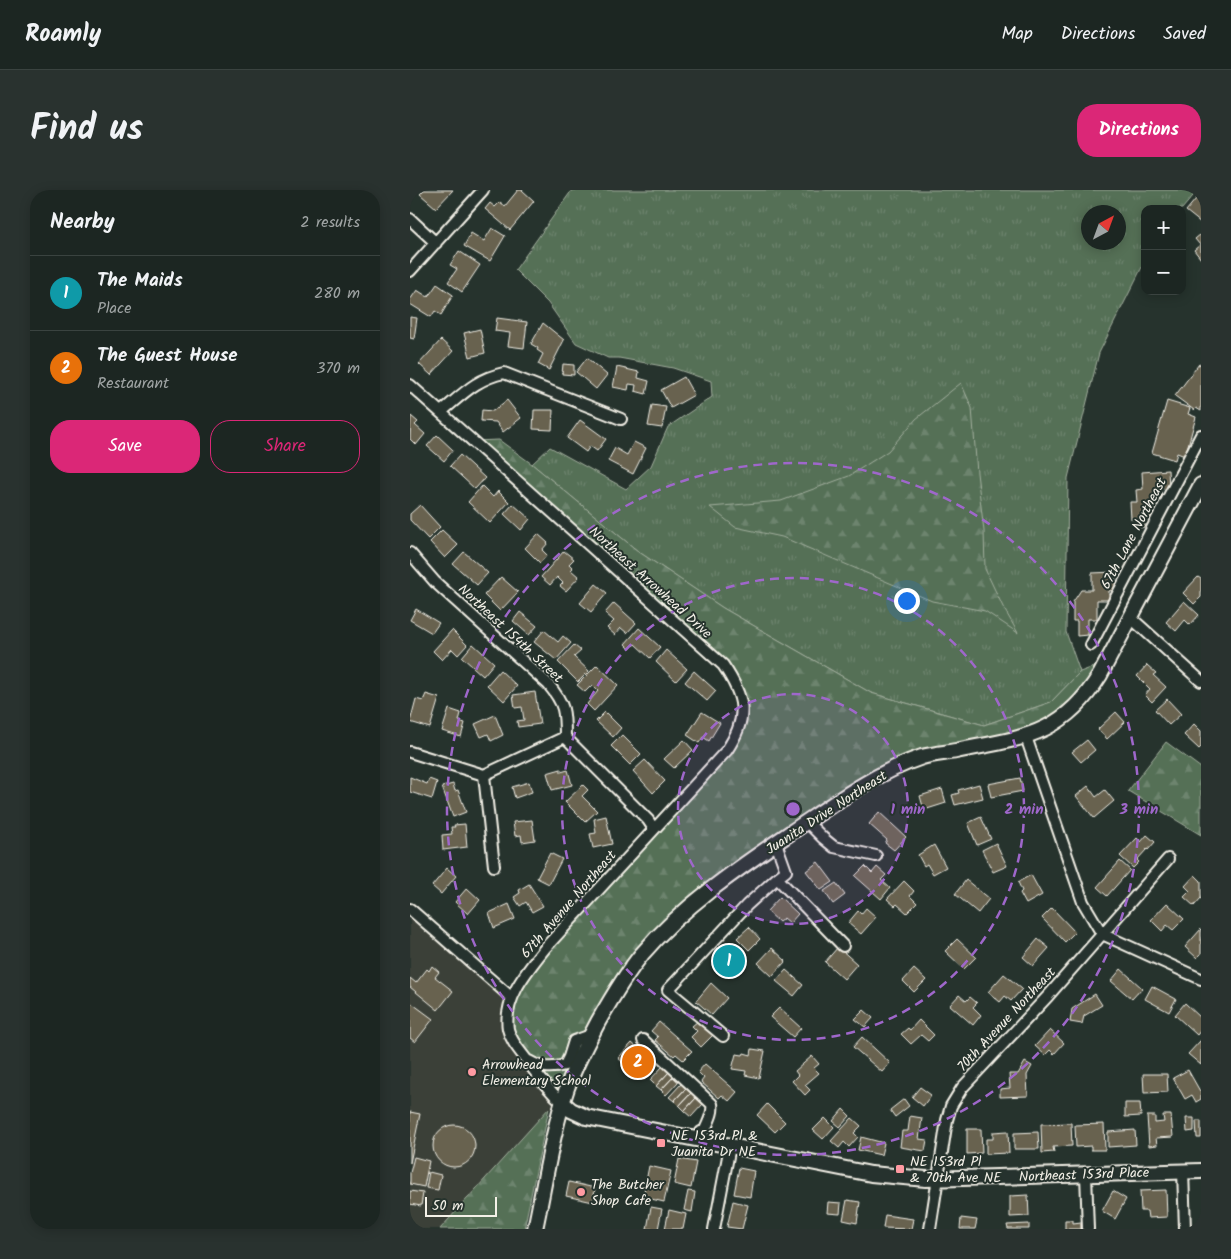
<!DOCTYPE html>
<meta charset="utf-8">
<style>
:root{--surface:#1c2622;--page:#29322f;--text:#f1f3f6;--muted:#a0a5a5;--line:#3a4340;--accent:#db2777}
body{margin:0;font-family:Kalam,sans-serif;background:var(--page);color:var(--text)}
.controls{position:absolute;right:15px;top:15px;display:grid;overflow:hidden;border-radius:10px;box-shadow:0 2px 12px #0003}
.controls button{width:45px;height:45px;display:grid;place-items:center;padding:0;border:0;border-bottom:1px solid var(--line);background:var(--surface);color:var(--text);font:25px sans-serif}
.compass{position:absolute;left:671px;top:15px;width:45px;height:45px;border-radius:50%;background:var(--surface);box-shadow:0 2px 12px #0003;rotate:41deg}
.scale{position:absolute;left:15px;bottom:12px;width:72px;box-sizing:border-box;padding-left:5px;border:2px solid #f4f1e8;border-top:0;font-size:14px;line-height:18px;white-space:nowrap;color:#f4f1e8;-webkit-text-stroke:4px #26332d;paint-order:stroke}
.you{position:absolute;left:496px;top:410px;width:18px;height:18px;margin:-12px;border:4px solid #fff;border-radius:50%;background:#1a73e8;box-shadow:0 0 0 8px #1a73e833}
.badge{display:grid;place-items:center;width:32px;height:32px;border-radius:50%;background:var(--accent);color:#fff;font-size:16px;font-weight:700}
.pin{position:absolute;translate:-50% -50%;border:2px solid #fff;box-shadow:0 1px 5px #0006}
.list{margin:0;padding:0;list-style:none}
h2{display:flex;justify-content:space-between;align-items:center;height:65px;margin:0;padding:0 20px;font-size:21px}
h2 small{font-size:16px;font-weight:400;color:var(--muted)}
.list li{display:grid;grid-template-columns:32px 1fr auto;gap:15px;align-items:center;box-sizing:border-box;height:75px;padding:0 20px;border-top:1px solid var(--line)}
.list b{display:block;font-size:19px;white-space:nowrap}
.list p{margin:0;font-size:16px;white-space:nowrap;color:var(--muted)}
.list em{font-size:16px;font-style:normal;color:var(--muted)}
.actions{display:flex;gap:10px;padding:15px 20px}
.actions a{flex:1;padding:11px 0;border:1px solid var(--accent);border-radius:20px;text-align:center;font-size:18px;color:var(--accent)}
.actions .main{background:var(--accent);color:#fff}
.map{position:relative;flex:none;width:791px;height:1039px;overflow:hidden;border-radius:20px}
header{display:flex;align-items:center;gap:30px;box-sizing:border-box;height:70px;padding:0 25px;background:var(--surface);border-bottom:1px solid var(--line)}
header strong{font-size:24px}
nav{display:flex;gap:28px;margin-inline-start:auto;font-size:18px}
.intro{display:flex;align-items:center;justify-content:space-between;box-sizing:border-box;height:120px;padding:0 30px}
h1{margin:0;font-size:35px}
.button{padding:12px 22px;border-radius:20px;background:var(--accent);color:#fff;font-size:18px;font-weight:700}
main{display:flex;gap:30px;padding:0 30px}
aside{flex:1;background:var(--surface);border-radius:20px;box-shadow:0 2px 12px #0003}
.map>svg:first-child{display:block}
</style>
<header>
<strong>Roamly</strong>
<nav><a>Map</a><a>Directions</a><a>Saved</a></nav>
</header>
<div class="intro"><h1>Find us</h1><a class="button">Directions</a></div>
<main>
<aside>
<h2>Nearby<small>2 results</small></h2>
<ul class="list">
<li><span class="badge" style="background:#0f9aa8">1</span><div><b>The Maids</b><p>Place</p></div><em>280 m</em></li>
<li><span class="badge" style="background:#e8710a">2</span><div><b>The Guest House</b><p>Restaurant</p></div><em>370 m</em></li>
</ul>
<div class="actions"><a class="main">Save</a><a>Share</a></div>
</aside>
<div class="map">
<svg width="791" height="1039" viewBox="0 0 791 1039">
<defs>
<pattern id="grass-tufts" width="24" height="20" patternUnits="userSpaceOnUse" patternTransform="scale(1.25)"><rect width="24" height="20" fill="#546f56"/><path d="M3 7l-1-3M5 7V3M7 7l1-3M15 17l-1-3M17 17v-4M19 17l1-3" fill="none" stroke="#6d846e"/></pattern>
<pattern id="forest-firs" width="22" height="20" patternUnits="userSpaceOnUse" patternTransform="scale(1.25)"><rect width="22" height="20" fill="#546f56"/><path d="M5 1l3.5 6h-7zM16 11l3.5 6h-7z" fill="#6d846e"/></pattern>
</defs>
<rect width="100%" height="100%" fill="#26332d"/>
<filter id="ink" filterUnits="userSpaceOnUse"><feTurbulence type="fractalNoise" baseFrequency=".02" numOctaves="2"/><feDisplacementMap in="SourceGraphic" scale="10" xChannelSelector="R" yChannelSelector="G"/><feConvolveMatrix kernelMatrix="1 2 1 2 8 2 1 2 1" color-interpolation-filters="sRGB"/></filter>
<g filter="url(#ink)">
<path fill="#3a4138" d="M0 719 103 808 146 913 31 1039H0Z"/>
<path fill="url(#grass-tufts)" stroke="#a4b09f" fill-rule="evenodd" d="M162 0H788L772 19H735V71L689 163 658 288 656 442 670 482 641 512 574 535 461 503 313 418 229 362 122 274 140 257 216 299 241 276 258 237 302 207 301 191 263 178 209 168H198L166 153 138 113 105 80ZM678 22H708V52H678Z"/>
<path fill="url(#forest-firs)" stroke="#a4b09f" d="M551 193 562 218 567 283 574 341 575 379 593 417 608 443 575 421 522 411 372 347 325 337 300 317 371 311 439 286 478 261 506 229Z
M89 250 122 274 229 362 313 418 461 503 574 535 641 512 670 482 702 470 656 532 513 567 473 587 269 732 204 805 146 913 102 852 99 827 114 785 317 560 331 530 323 490 63 251Z
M756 552 791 578V645L718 601Z
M139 918 114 1039H30Z"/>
<path fill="#676250" stroke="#f4f1e8" d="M14 0H43L26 18 10 4Z
M108 0H112L124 11 100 40 75 19 80 13 85 17 90 12 95 16Z
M791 3V33L776 21Z
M82 38 95 46 80 71 54 56 61 43 74 51Z
M791 44V69L784 60 790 55 785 49Z
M49 61 70 75 52 102 38 92 47 79 40 75Z
M27 94 43 105 31 125 25 121 21 127 0 114V110L7 100 18 107Z
M0 127 7 128 4 149 0 148Z
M87 128 117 132 114 158 98 156 100 143 85 141Z
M133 133 154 150 139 180 128 174 133 164 127 160 128 158 121 154Z
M70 139 75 163 60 167 54 143Z
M31 150 43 161 21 185 9 174Z
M177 168 197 185 186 199 166 182Z
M153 174 164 175V185L152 184Z
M789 174 791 175V221L786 218 784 220 765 206Z
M207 177 229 182 228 188 239 191 236 204 225 201 226 195 219 194 218 200 203 197Z
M274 187 284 205 261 218 251 200Z
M97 210 111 228 93 242 86 232 71 231 72 220 83 221Z
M757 211 780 218 778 224 786 227 775 266 767 263 765 270 742 263Z
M242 215 256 217 252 238 238 236Z
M124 220H143L142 240 123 239Z
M1 226 8 232 5 235 15 244 6 255 0 249Z
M170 230 196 249 187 261 180 256 176 262 157 248Z
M27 245 43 260 34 271 17 256Z
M224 252 236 258 223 284 198 271 205 258 217 265Z
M50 265 75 288 65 299 40 276Z
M758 280 759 298 751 299V307L742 308 743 328H735V337L726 338 725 329H721L720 312H727L726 300 733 299 732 282Z
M72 296 83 307 88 301 99 312 80 333 58 312Z
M103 314 120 329 111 340 94 324Z
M10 315 30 337 18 349 0 330V324Z
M32 340 48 355 35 368 20 352Z
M128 344 138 353 132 360 137 365 130 373 115 358Z
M154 361 164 369 159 374 163 378 161 380 169 387 156 401 150 396 153 393 147 387 140 395 131 387Z
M54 362 78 383 67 395 43 374Z
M705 382V400L699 401V410H687V429H678V445L667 446V431H663V412L671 400H682V383Z
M91 387 108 402 90 421 74 405Z
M788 387 791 389V407L784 414 773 403Z
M186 394 197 403 181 422 170 413Z
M774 411 789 425 780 435 775 430 766 441 756 432Z
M204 413 226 433 217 443 211 438 205 445 197 438 204 431 195 423Z
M6 419 29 433 22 443 0 430Z
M110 422 127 436 119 445 103 431Z
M229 438 250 457 240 468 225 454 220 459 215 454Z
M42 440 57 455 48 465 42 459 32 470 23 461Z
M134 440 148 452 153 446 161 453 146 470 124 452Z
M63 454 84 473 73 486 52 467Z
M164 455 171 461 164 467 179 481 168 492 148 472Z
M256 460 277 479 266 491 246 472Z
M187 475 208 495 184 521 177 514 188 501 182 495 175 502 167 495Z
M737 475 746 483 743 485 756 497 742 512 735 505 740 499 727 486Z
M90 480 107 496 94 511 77 495Z
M284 481 306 501 297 511 275 492Z
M125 502 130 534 108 537 107 531 114 530 112 517 105 518 103 505Z
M16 504 29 508 20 538 0 532 6 509 13 511Z
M757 509 771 524 759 535 745 520Z
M39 519 51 523 49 531 55 533 51 547 32 541Z
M195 522 211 538 203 547 186 531Z
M292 522 310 533 299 551 293 547 289 553 277 545Z
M706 522 715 532 697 549 688 539Z
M85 525 93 545 81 551 78 544 71 547 65 534Z
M784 534 791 541V557L789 559 774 545Z
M212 545 231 564 220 575 201 556Z
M274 550 283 560 264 578 254 569Z
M677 550 685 560 671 572 662 562Z
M235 570 255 591 243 603 223 581Z
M151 579V582L158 580 162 595 142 600 137 583Z
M0 587 17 594 19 589 27 592 22 609 0 602Z
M610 588 613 601 581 607 578 594Z
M119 592 122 602 105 608 102 597Z
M43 594 45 601 48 600 56 622 43 627 32 597Z
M569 594 573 608 545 615 542 605 549 603 548 600Z
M173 595 178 600 172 606 187 621 175 632 155 612Z
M678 596 686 607 695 600 704 611 684 628 666 606Z
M532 599 536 613 514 620 510 606Z
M469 622 496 647 484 660 475 653 477 650 459 634Z
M196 626 202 654 183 658 180 644 186 643 184 629Z
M571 627 581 649 567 655 558 633Z
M122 630 125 650 112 652 111 645 105 646 103 632Z
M55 634 57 657 33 660 32 645 42 644 41 637H45L44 635Z
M737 645 745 652 738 660 737 659 727 670 729 672 723 678 710 666 727 648 731 652Z
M586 653 597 676 583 682 572 660Z
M524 655 536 677 523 684 517 674 514 676 508 665Z
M140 663 152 669 139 694 127 688Z
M710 671 720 680 697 706 687 697Z
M408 672 423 692 411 700 396 681Z
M455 676 462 683 467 677 476 685 471 690 480 698 471 709 445 686Z
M37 678 46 686 31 704 22 696Z
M621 685 632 705 616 714 610 703 612 701 608 692Z
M785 685 791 691V708L784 716 774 707 780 701 775 696Z
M556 690 579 709 568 723 545 704Z
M494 691 504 701 500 706 507 713 497 723 487 714 485 716 477 709Z
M426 693 435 705 423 714 414 701Z
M119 694 133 716 122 722 116 712 110 716 104 707 110 703 109 700Z
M57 698 70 710 58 724 45 712Z
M370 707 388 724 380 733 374 728 369 732 357 721Z
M757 713 774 729 763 740 757 735 752 741 741 730Z
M99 714 105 729 84 738 79 723Z
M456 718 466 727 451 744 438 733 448 721 451 724Z
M642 718 665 742 655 752 632 728Z
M339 737 350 749 339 760 327 748Z
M791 739V764L787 768 775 757Z
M547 749 566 767 554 779 535 761Z
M628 749 639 758 623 776 613 767Z
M428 757 447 774 434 789 415 772Z
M362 758 376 771 362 786 348 773Z
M320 759 330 769 325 774 328 776 324 780 322 778 315 785 306 777Z
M22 776 29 782 25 787 43 801 28 820 0 797V788L6 793 17 779 19 781Z
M504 779 516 790 504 802 493 791Z
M711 779 732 798 722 809 701 791Z
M376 780 393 795 384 806 366 791Z
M594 784 612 799 601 811 595 806 590 812 578 802Z
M301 793 317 808 302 825 286 811Z
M742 796 766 809 759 822 735 809Z
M685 804 692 815 674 826 672 834 660 832 662 819Z
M549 805 556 811 560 807 567 813 563 817 571 825 563 835 540 815Z
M0 812 23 829 5 852 0 848Z
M775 813 791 828V840L787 845 765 825Z
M369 818 391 838 383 847 360 827Z
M454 820 463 828 455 837 445 829Z
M509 830 524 845 518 851 511 845 501 854 491 844 498 838 500 840Z
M288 831 303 845 291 857 281 847 287 841 282 836Z
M249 832 282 861 273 870 266 864 264 866 245 850 248 847 241 841Z
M640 840 654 853 644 864 640 860 635 865 625 856Z
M452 847 480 873 472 882 443 857Z
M791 850V875L778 864Z
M222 853 247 875 234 890 208 868Z
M342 859 355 861 349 888 335 885 336 881 322 879 326 864 333 865 334 863 341 865Z
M402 866 409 874 404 878 409 883 395 895 400 900 395 905 382 891 388 885 385 881Z
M615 872 622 876 617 885 618 906 590 907V899L600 898 599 884H608Z
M295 874 327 902 319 911 312 905 309 908 291 892 294 888 288 882Z
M253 876 259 882 246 896 240 890Z
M778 880 791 903V909L786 912 782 905 775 909 763 888Z
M259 882 264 886 251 900 246 896Z
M733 884H757L758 902 734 903Z
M264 886 269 891 256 905 251 900Z
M271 894 276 898 264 911 259 907Z
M510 897 521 905 513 916 502 907Z
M276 898 281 903 269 916 264 911Z
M281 903 286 908 274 921 269 916Z
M286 908 293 914 281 927 274 921Z
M494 909 499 916 485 927 480 920Z
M715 913H730L731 926 715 927Z
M357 914 375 932 365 942 347 925Z
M433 919 440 926 430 937 423 931Z
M0 922 10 924 0 973Z
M753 925H761L763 947 746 948 747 955 739 956 737 926H745V933L754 932Z
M500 926 512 928 509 949 517 950 515 961 490 957 492 941H498Z
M415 928 424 937 413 949 403 940Z
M442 928 451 936 444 943 448 947 439 957 434 952 429 958 421 951Z
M776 928H784V941L777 942Z
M786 931H791V948H787Z
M661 933 662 956 643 957 644 962 632 963 631 934Z
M694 934 695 960H681V956L666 957 665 935Z
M23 956a21 21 0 1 1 42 0a21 21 0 1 1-42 0Z
M557 939H571L572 963 557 964Z
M725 940 726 955 698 957V942Z
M598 941 599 963 576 964V949H583V942Z
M628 942 629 959H604V943Z
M451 947 474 953 471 965 448 960Z
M4 967 19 971 14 997 0 994V983Z
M269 969 286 972 281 998 264 994Z
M239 976 261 981 254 1012 233 1007Z
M329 978 344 981 340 1007 324 1004Z
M19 982 31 985 28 1000 16 998Z
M159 992 185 998 183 1012 156 1006Z
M756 1000 757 1027 738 1028 737 1021H731L730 1001Z
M0 1001 13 1003 11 1016 0 1014Z
M278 1001 285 1002 282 1022 274 1020Z
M703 1001 716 1009 705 1029 692 1021Z
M618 1005 619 1026 600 1027V1006Z
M437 1010 450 1012 447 1033 433 1030Z
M323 1011 338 1015 332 1039 317 1037Z
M418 1012 431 1013 430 1024 417 1023Z
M241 1017 252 1019 248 1039H237Z
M259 1020 276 1024 273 1039H255Z
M475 1025 503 1029 501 1039 473 1038Z
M551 1028 567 1030 565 1039H550Z
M655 1030H663V1033L671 1032V1039H655Z
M619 1034V1039H598L597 1035Z"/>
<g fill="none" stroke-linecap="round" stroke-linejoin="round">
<defs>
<path id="street" d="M0 29 26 53
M0 81 73 0
M0 195 313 475C335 507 339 527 317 560L136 757C118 780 93 808 98 839 101 852 111 862 118 872 129 887 139 901 153 913
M31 222C53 204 66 189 94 183L211 229
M0 363 25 392 138 494C155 514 155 522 155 547L238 630 244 639
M720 427 791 491
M681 455 791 245
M616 547 673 712 692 744 791 789
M0 562 74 585 155 547
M74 585 84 676
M397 632 413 648 424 657 466 666
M366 653 376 681 367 688 433 756
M0 719 102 808
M313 846 258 800 337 715 367 688
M233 850 302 914C304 923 298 932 295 940L291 942 290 950
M119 871C131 878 141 879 155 875L159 867 164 851 181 845
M773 981 775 1039
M676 984 678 1039
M304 1039 320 956
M520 1039 537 930 541 916 552 898 638 806 758 669"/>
<path id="secondary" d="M153 913 161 920 176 927 461 984 516 989 791 981
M125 1039C135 992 142 943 157 898 165 875 177 853 188 832 201 809 215 785 232 764 273 716 327 679 380 643 422 615 464 583 512 567 523 564 535 563 546 561 610 548 652 547 690 485L791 295"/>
</defs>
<use href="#street" stroke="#f4f1e8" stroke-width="14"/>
<use href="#secondary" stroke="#f4f1e8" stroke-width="18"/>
<use href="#street" stroke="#26332d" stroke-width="10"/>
<use href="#secondary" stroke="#26332d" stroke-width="14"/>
</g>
</g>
<circle cx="383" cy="619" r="115" fill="#9f67cb" fill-opacity=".12"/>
<g fill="none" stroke="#9f67cb" stroke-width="2.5" stroke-dasharray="9 6">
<circle cx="383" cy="619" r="115"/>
<circle cx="383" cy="619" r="231"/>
<circle cx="383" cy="619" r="346"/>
</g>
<g fill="#ff9aa2" stroke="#26332d" stroke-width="2">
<circle cx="62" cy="882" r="5"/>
<rect x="246" y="948" width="10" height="10" rx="2.5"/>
<rect x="485" y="974" width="10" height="10" rx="2.5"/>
<circle cx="171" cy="1002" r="5"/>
</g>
<g text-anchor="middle" stroke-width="4" stroke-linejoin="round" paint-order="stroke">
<g font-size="14" fill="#f4f1e8" stroke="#26332d">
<text transform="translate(723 343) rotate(-62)" y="5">67th Lane Northeast</text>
<text transform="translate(241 392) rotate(42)" y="5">Northeast Arrowhead Drive</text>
<text transform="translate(101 443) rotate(43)" y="5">Northeast 154th Street</text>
<text transform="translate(416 622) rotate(-33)" y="5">Juanita Drive Northeast</text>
<text transform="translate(158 714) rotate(-49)" y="5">67th Avenue Northeast</text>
<text transform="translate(596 829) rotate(-47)" y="5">70th Avenue Northeast</text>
<text transform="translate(674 984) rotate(-2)" y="5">Northeast 153rd Place</text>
</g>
<g font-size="14" fill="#f4f1e8" stroke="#26332d" text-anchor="start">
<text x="72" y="879">Arrowhead<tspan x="72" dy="16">Elementary School</tspan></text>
<text x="261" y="950">NE 153rd Pl &amp;<tspan x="261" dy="16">Juanita Dr NE</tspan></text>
<text x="500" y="976">NE 153rd Pl<tspan x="500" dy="16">&amp; 70th Ave NE</tspan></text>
<text x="181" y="999">The Butcher<tspan x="181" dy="16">Shop Cafe</tspan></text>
</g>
</g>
<circle cx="383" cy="619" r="8" fill="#9f67cb" stroke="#26332d" stroke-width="2.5"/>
<g font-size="15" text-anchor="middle" font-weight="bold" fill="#9f67cb" stroke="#26332d" stroke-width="4" stroke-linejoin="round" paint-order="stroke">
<text x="498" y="624">1 min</text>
<text x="614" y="624">2 min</text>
<text x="729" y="624">3 min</text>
</g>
</svg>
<div class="controls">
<button>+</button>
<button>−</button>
</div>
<svg class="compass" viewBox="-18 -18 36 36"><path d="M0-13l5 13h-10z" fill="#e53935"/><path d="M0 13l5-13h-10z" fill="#a0a5a5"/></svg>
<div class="scale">50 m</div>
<div class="you"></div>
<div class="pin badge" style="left:319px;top:771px;background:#0f9aa8">1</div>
<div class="pin badge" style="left:228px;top:872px;background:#e8710a">2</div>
</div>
</main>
